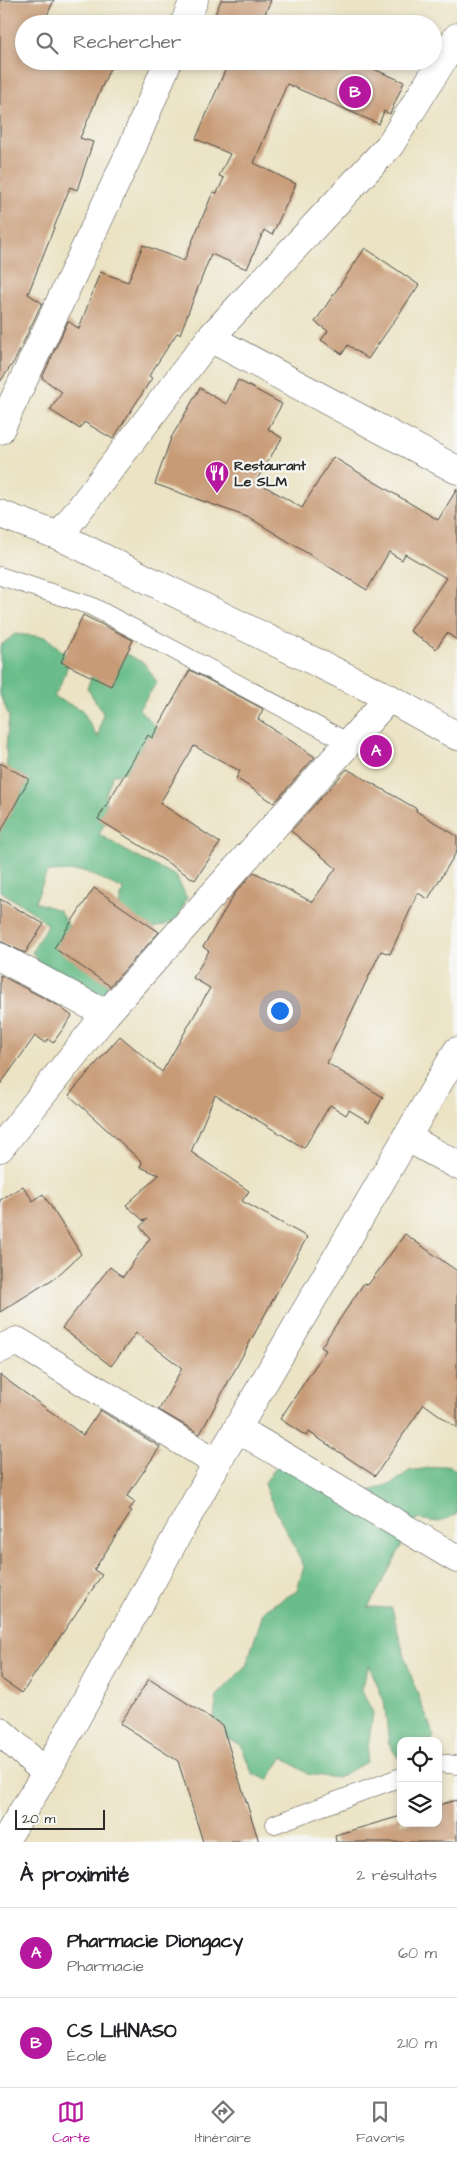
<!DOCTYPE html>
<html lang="fr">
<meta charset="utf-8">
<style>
:root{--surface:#fff;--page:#f6f6f6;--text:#202124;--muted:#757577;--line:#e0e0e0;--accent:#b5179e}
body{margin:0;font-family:"Architects Daughter",sans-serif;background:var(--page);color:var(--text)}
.controls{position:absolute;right:15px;bottom:15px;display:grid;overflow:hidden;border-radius:10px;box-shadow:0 2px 8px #0003}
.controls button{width:45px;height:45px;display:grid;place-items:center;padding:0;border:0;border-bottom:1px solid var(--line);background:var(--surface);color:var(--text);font:25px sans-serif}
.scale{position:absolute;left:15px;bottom:12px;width:90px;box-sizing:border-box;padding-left:5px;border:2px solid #2b2b2b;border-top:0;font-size:14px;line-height:18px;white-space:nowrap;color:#2b2b2b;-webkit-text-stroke:4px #f6f6f2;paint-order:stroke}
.you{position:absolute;left:279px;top:1010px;width:18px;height:18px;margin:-12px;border:4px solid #fff;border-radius:50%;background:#1a73e8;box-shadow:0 0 0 8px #1a73e833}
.badge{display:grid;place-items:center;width:32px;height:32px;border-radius:50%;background:var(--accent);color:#fff;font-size:16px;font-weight:700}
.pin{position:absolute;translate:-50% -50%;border:2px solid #fff;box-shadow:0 1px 5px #0006}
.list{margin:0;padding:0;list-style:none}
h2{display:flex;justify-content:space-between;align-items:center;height:65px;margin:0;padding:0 20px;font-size:21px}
h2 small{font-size:16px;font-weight:400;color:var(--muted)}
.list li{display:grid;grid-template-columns:32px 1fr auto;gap:15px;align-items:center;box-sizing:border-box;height:90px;padding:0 20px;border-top:1px solid var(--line)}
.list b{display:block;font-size:19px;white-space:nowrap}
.list p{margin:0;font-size:16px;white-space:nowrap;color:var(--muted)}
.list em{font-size:16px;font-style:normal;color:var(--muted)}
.icon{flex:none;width:28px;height:28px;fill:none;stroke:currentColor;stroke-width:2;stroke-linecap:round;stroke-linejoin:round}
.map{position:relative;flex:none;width:457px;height:1842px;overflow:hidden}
.search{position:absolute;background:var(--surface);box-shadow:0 2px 8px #0003;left:15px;right:15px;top:15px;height:55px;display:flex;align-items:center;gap:12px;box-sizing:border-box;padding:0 18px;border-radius:28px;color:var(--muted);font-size:19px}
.sheet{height:245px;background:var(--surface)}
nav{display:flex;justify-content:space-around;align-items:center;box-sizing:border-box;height:70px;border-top:1px solid var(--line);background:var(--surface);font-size:14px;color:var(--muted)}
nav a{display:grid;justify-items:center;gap:2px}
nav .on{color:var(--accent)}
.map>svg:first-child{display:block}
</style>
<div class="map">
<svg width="457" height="1842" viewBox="0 0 457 1842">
<rect width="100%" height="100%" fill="#f6f6f2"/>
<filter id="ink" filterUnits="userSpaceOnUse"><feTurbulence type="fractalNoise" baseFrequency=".02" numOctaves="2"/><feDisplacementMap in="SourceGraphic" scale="10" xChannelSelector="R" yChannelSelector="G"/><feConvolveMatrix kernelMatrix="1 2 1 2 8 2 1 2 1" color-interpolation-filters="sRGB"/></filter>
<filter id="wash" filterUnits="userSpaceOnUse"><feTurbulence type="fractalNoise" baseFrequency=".0096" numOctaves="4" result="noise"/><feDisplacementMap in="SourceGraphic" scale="20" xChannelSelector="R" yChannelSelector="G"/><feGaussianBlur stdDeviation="1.12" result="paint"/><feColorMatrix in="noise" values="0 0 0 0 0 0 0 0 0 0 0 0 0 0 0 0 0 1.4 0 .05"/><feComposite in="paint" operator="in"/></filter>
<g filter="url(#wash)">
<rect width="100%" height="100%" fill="#ebe3c4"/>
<path fill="#6bbd8a" stroke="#4b745a" d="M15 634 46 637 70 658 63 680 54 697 82 710 98 738 103 713 87 688 99 660 114 648 144 663 157 682 139 709 155 726 167 732 134 770 113 775 105 796 108 817 99 834 131 854 176 876 187 898 177 921 145 931 118 910 123 889 84 871 47 872 35 902 59 910 72 932 116 978 102 997 47 973 32 952 47 925 36 914 0 891V819L8 788 6 747 9 716 0 695V646Z
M449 1465 457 1472V1514L439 1522 416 1519C399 1548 386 1579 368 1607L392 1608C402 1652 416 1693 434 1735L432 1741H401L400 1761 389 1744 384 1701 369 1665 361 1689 373 1713 366 1762 337 1778 307 1774 283 1757 268 1780 252 1773 241 1745 212 1730 217 1696 246 1666 264 1610 297 1591 304 1566 269 1497 264 1484 277 1466 366 1492 393 1483 409 1471Z"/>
<g id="blocks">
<path fill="#c89b77" d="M0 0H54L43 24H24V61H113L80 138 93 142 77 190 70 187 28 294 42 303 15 360 0 382Z
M221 0H271L262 21 267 24H211Z
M229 61H355L404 82 390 114 384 111 379 124 287 84 254 163 296 184 272 235 264 230 247 269 211 254 180 334 177 333 149 376 152 378 113 439 84 422 80 429 50 410 62 392 42 378 68 321 79 329 100 272 128 282 143 245 184 261 213 192 217 193 224 178 219 176 230 154 196 139Z
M365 248 419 285 368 359 348 345 342 354 321 340 328 331 315 322Z
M238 380 282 404 268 429 282 438 256 481 302 508 333 457 438 520 457 489V640L447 633 436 649 410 631 446 578 405 554 402 560 389 552 367 590 250 518 155 484 171 438 200 388 226 404Z
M83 615 133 640 111 686 61 662Z
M190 670 263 709 258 719 315 757 274 803 236 778 240 771 194 746 160 803 220 843 195 880 98 819 148 735 152 738Z
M0 763 29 779 0 833Z
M347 769 417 809 416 811 457 836V851L428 899 418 893 390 954 381 951 327 1063 383 1097 369 1122 349 1110 346 1115 330 1105 304 1148 215 1095 191 1152 249 1191 242 1201 307 1237 200 1434 159 1410 182 1368 136 1333 111 1366 62 1328 110 1267 123 1277 150 1238 140 1227 147 1219 144 1221 126 1205 159 1175 140 1167 142 1162 69 1095 120 1036 162 1072 210 988 193 978 209 951 203 947 235 893 254 872 312 902 336 868 291 831Z
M94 888 159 932 110 986 54 948Z
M0 899 44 924 25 953 0 941Z
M0 975 57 1005 72 1016 53 1043 48 1039 45 1043 35 1036 0 1085Z
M23 1186 33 1201 43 1194 81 1254 56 1277 0 1312V1200Z
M405 1234 457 1271V1428L424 1404 375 1476 309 1432 306 1436 280 1419 326 1350 321 1347 364 1283 368 1285Z
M0 1375 83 1435 100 1410 160 1447 127 1496 135 1502 129 1510 132 1511 94 1570 102 1575 22 1693 0 1678Z
M149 1679 222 1725 259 1842H203L178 1761 120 1724Z
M457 1800V1842H336L335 1835 401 1816V1823H438V1805Z"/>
</g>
</g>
<g filter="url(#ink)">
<use href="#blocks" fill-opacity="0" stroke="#484742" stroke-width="1"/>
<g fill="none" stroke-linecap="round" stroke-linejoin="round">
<defs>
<path id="lane" d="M0 576 91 606 349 743
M438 1763 457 1765
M275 1824 401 1777"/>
<path id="street" d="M184 24 194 0
M210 338 457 470
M0 430 132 148 168 61
M59 536 210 338 390 145 457 37
M0 957 106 1014
M406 1137 457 1165
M0 1148 106 1014 389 698
M0 1349 17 1341 217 1463
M238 1429 457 1559
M0 1731 46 1773
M4 1842 46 1773 217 1463 457 1051"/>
<path id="primary" d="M0 514 59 536 389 698 457 736"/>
</defs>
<use href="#lane" stroke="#484742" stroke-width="19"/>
<use href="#street" stroke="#484742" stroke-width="29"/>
<use href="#primary" stroke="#484742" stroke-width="29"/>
<use href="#lane" stroke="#fff" stroke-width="18"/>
<use href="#street" stroke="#fff" stroke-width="28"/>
<use href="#primary" stroke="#fff" stroke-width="28"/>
</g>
</g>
<defs>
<symbol id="restaurant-pin" viewBox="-11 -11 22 30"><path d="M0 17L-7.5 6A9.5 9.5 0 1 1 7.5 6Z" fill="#b5179e" stroke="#f6f6f2"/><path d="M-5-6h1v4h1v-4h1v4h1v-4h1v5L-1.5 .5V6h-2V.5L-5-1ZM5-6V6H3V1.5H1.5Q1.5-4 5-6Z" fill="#fff"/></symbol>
</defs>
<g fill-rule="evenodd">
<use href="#restaurant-pin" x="203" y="459" width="28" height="38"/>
</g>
<g text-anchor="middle" stroke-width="4.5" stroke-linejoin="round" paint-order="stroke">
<g font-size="14" font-weight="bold" fill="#2b2b2b" stroke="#f6f6f2" text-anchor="start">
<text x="234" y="470">Restaurant<tspan x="234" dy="16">Le SLM</tspan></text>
</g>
</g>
</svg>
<div class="controls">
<button><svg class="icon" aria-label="locate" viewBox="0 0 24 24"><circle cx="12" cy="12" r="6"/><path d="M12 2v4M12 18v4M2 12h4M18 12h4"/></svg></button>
<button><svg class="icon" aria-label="layers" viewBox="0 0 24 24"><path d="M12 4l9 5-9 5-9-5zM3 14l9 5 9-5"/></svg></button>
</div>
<div class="scale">20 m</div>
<div class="you"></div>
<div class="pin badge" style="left:376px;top:751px">A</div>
<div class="pin badge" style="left:355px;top:92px">B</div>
<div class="search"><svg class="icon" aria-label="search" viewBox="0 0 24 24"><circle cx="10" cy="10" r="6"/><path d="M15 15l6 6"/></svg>Rechercher</div>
</div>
<section class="sheet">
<h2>À proximité<small>2 résultats</small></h2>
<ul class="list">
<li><span class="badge">A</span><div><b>Pharmacie Diongacy</b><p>Pharmacie</p></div><em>60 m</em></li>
<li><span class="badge">B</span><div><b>CS LIHNASO</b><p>École</p></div><em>210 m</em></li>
</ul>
</section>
<nav>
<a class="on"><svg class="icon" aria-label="map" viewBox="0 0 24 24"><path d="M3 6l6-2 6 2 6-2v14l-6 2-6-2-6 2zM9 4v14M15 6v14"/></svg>Carte</a>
<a><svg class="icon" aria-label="directions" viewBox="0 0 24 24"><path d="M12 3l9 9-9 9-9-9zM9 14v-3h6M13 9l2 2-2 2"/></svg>Itinéraire</a>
<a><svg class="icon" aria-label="saved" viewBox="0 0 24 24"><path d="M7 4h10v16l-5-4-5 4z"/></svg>Favoris</a>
</nav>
